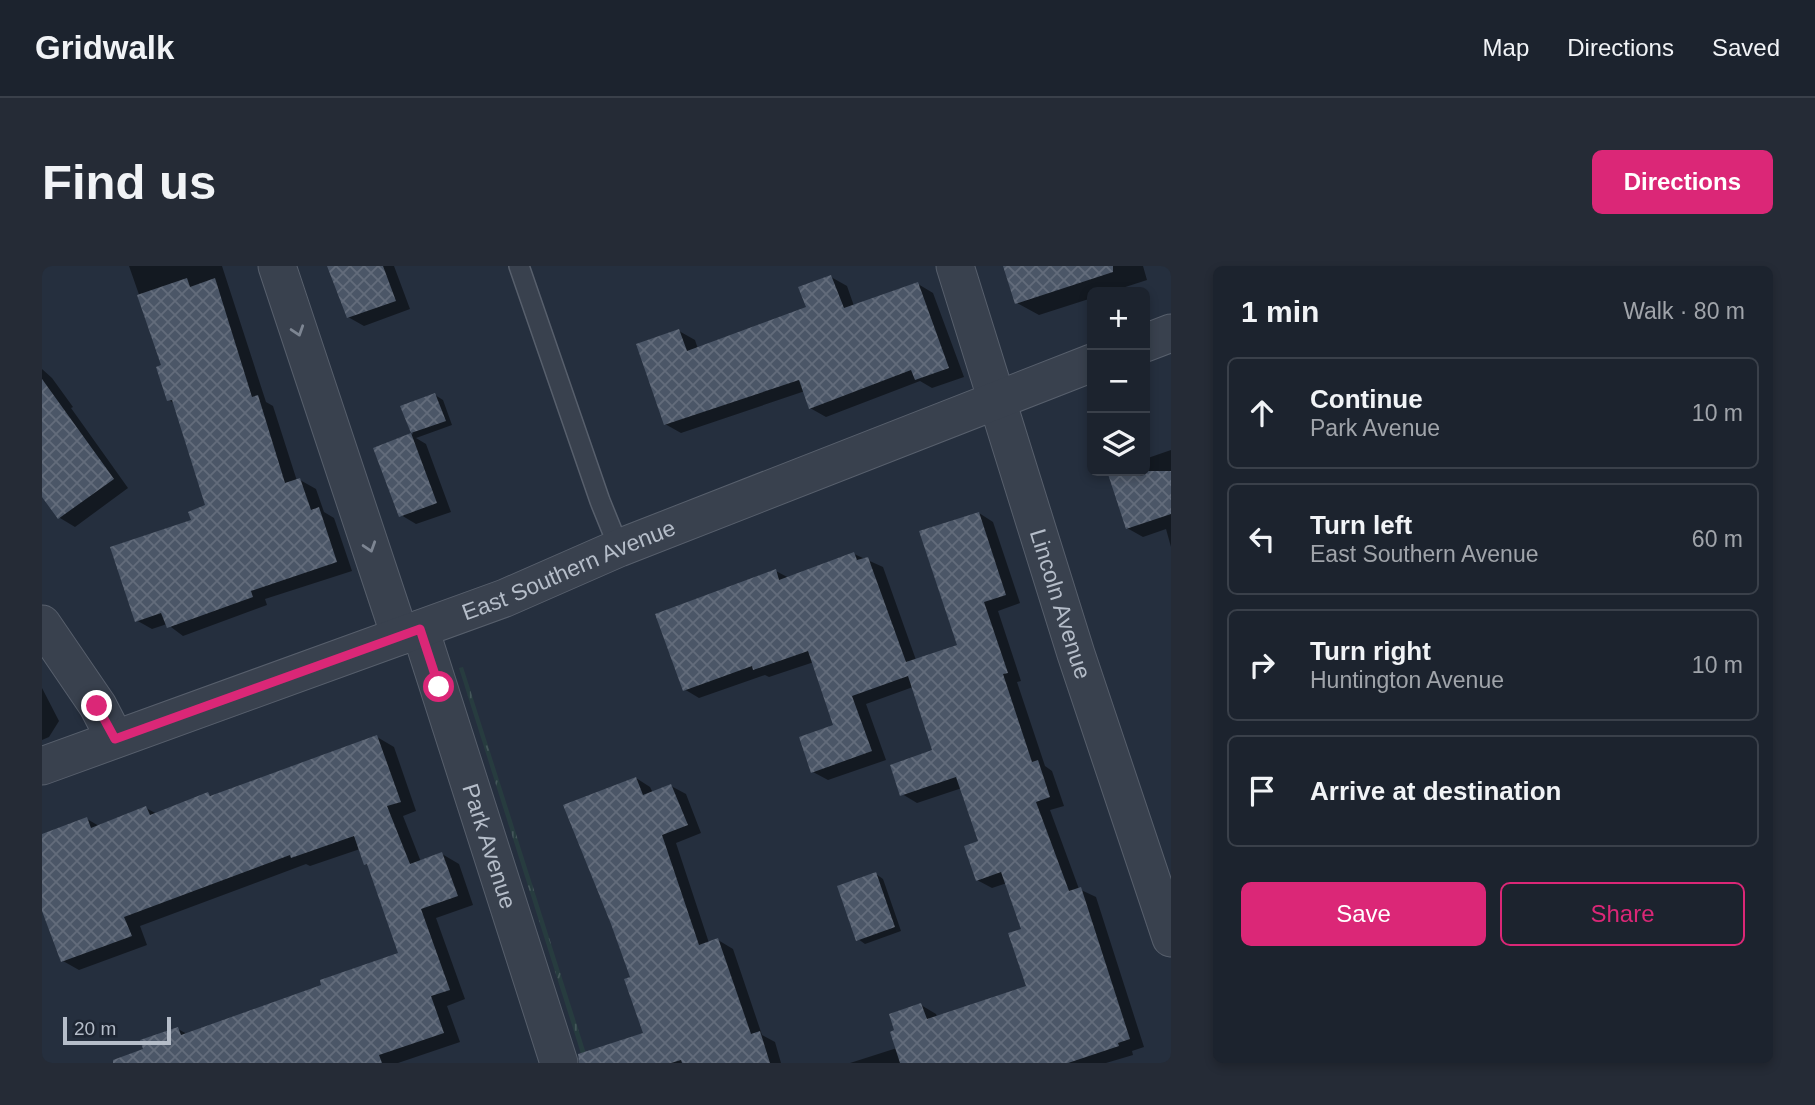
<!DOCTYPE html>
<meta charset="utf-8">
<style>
:root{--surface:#1c232e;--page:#252b36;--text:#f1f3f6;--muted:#a0a4aa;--line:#3a404a;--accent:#db2777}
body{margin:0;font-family:Helvetica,sans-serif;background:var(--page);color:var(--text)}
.controls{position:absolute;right:21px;top:21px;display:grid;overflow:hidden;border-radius:10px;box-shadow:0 4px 10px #0003}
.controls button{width:63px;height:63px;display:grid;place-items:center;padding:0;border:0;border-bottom:2px solid var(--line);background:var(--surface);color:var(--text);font:35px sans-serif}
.scale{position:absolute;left:21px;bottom:18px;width:108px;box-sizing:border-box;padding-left:7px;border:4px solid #b5bdc9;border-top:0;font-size:19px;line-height:24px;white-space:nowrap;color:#b5bdc9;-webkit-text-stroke:5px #1e2633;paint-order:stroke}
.stop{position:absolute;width:21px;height:21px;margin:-16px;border:5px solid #db2777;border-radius:50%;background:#fff}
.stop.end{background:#db2777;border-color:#fff;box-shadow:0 2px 7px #0008}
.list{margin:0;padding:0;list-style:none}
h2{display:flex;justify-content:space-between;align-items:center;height:91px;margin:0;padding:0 28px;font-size:30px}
h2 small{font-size:23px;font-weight:400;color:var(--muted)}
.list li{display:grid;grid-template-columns:46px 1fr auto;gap:21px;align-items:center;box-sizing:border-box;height:112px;margin:0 14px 14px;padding:0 14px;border:2px solid var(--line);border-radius:10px}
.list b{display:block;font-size:26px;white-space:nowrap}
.list p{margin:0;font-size:23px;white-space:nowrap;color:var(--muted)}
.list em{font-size:23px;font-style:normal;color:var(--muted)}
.actions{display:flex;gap:14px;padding:21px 28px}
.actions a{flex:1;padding:16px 0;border:2px solid var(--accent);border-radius:10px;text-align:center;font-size:24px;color:var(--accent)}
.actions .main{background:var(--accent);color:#fff}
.icon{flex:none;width:38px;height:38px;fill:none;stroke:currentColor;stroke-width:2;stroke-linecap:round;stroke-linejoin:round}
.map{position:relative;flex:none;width:1129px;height:797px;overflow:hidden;border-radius:10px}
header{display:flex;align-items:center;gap:42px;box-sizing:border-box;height:98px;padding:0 35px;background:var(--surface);border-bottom:2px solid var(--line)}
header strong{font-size:33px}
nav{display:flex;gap:38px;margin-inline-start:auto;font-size:24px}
.intro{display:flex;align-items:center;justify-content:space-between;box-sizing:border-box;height:168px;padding:0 42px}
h1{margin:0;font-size:49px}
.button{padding:18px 32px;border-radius:10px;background:var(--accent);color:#fff;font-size:24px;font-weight:700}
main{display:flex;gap:42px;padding:0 42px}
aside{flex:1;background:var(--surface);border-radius:10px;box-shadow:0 4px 10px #0003}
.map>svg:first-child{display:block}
</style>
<header>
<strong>Gridwalk</strong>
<nav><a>Map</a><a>Directions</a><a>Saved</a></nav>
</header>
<div class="intro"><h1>Find us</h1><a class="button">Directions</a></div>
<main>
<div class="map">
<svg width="1129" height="797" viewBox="0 0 1129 797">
<defs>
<pattern id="grass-tufts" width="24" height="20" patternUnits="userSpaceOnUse" patternTransform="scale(1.75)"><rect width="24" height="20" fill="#273c3f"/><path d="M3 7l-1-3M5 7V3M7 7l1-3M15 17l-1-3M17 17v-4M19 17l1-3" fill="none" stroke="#445659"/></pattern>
<pattern id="building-cross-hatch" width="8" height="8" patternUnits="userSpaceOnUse" patternTransform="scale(1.75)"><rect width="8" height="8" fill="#4b5667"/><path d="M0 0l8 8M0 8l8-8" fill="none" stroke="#636c7b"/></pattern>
</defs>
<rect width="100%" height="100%" fill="#252f3e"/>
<path fill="url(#grass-tufts)" d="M421 401 547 797H542L417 402Z"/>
<path fill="#0007" d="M87 0H180L224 136 231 140 255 215 258 214 274 223 282 246 292 252 310 305 223 333 225 339 141 370 125 358 110 363 94 354 151 255 165 240 133 138 127 134 122 100Z
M290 0H352L368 43 322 60 306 51Z
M963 0H1101L1105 14 1068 26H1050V32L997 49 975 37Z
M789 11 805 20 812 40 876 18 891 27 922 111 890 122 878 115 784 151 768 142 763 125 639 167 623 158 637 65 653 74 656 83 766 42Z
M0 103 10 112 31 141 29 142 86 222 33 261 18 252 0 227Z
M393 129 401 134 410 159 374 172 384 178 409 246 374 258 359 249 334 183 371 168 360 141Z
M1129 184V281L1124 263 1101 271 1085 262 1067 205H1103V193Z
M937 247 951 256 978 337 956 345 979 415 975 416 1003 500 1010 505 1022 540 1008 544 1037 623 1054 631 1102 781 1090 785 1091 789 1064 797H808L855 782 879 739 894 748 895 751 986 721 981 664 965 617 950 622 935 614 938 576 920 522 875 537 860 528 893 485 871 421 824 438 844 494 786 514 771 506 794 460 772 396 727 411 723 409 657 432 642 423 734 305 747 312 812 288 841 301 874 394 917 380Z
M0 422 17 455 7 471 0 474Z
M335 471 352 481 374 545 361 550 379 596 400 588 417 598 431 639 394 652 423 733 405 740 418 776 356 797H108L136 763 145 768 282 720 359 688 327 600 324 598 318 583 268 600 264 598 98 660 105 679 37 704 21 695 0 640V570L45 553 57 560 104 542 115 548 166 528 171 531Z
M594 512 608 521 611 527 629 520 644 528 659 567 634 577 667 677 676 674 691 683 720 769 733 776 739 797H574L603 768 590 712Z
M834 608 841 613 859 665 823 678 816 673Z"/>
<path fill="url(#building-cross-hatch)" d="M285 0H341L354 35 305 52Z
M961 0H1071V6L973 38Z
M789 9 802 42 876 16 907 102 873 114 869 104 767 143 757 114 622 159 594 78 637 63 645 85 764 41 756 21Z
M145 12 148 21 173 12 210 131 216 129 243 217 258 212 269 244 277 241 295 296 209 325 211 331 125 362 119 347 93 356 68 281 149 254 146 246 163 239 130 134 125 135 114 101 119 99 95 29Z
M0 113 72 213 16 253 0 231Z
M393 127 404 155 369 167 358 140Z
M369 167 395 237 357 251 331 182Z
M1065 205H1129V248L1084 263Z
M937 246 964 329 942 336 966 407 961 408 990 496 996 494 1008 531 994 536 1027 625 1039 621 1088 773 1076 777 1077 780 1026 797H858L848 766 852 764 847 748 879 737 885 753 984 720 966 667 979 663 959 606 934 615 922 580 936 575 914 511 858 530 848 499 890 484 866 410 810 430 830 485 769 507 757 471 791 459 766 385 711 404 710 400 641 425 613 348 734 303 737 314 812 286 815 294 826 291 864 396 915 379 877 265Z
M335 469 359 536 345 540 368 598 400 586 416 630 379 643 408 724 389 730 402 767 337 789 340 797H71V794L101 783 98 774 136 761 139 769 279 719 278 714 356 687 325 598 322 599 312 570 249 592 248 589 82 651 90 670 19 696 0 645V568L45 551 49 562 104 540 108 549 166 526 168 530Z
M594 511 601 529 629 518 646 559 620 569 657 679 676 672 709 768 718 765 728 797H640L639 794 629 797H537L536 788 601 767 582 713 588 711 569 658 521 539Z
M834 606 853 661 814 675 795 620Z"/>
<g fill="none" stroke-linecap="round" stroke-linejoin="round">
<defs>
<path id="lane" d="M477 0 558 235 577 282"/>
<g id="street">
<path d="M235 0 358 370"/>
<path id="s1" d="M913 0 1034 388 1129 672"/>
<path d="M1103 77 1129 67"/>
<path d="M0 358 56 440 73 473"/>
<path id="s2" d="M378 363 517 797"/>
<path id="s3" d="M0 500 463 332 577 282 1050 97"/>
</g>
</defs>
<use href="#lane" stroke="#575f6c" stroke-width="22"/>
<use href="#street" stroke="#575f6c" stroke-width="39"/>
<use href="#lane" stroke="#39414e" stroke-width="19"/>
<use href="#street" stroke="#39414e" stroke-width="37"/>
</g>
<defs><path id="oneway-chevron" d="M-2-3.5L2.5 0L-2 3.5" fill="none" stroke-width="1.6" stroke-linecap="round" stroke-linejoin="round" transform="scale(1.75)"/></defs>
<g stroke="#7d8592">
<use href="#oneway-chevron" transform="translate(256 65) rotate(72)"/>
<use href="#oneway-chevron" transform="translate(328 281) rotate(72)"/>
</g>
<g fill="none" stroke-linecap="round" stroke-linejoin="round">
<path stroke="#db2777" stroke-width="9" d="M55 440 73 473 378 363 397 421"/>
</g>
<g text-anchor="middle" stroke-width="6" stroke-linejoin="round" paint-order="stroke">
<g font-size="23" fill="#b5bdc9" stroke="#1e2633">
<text dy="8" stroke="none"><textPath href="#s3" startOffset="562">East Southern Avenue</textPath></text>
<text dy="8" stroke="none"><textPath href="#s1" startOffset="354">Lincoln Avenue</textPath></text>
<text dy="8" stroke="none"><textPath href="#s2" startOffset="228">Park Avenue</textPath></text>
</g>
</g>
</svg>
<div class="controls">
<button>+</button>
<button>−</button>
<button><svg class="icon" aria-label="layers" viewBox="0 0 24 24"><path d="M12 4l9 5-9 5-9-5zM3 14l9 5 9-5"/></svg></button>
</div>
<div class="scale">20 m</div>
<div class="stop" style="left:397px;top:421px"></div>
<div class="stop end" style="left:55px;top:440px"></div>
</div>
<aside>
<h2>1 min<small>Walk · 80 m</small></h2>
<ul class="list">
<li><svg class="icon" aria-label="ahead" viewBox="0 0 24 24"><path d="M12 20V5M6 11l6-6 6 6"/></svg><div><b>Continue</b><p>Park Avenue</p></div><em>10 m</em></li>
<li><svg class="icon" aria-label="left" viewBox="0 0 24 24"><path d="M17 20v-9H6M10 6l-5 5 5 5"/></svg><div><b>Turn left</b><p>East Southern Avenue</p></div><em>60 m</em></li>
<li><svg class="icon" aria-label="right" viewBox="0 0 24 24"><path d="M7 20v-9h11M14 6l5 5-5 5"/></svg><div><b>Turn right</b><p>Huntington Avenue</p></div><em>10 m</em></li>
<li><svg class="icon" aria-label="arrive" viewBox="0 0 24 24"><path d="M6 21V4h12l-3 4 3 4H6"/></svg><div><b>Arrive at destination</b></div></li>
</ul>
<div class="actions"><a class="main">Save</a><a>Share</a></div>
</aside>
</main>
